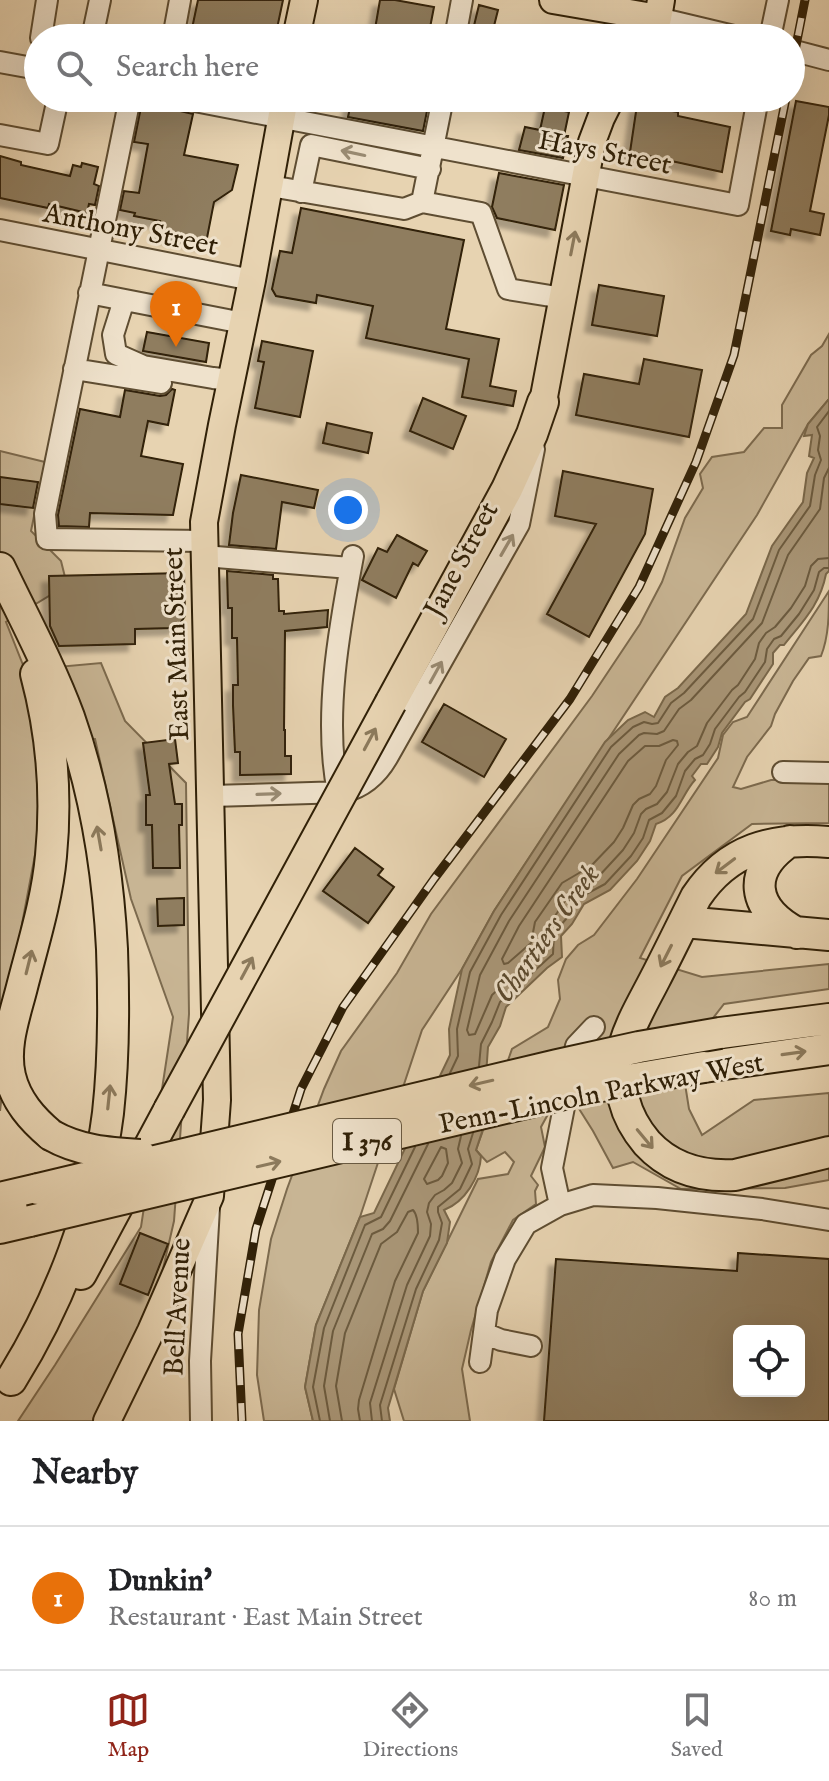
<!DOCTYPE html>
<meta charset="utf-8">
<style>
:root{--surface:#fff;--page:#f2f2f2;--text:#202124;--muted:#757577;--line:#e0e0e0;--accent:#8f2418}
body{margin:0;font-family:"IM FELL English",serif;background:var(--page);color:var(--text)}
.controls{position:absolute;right:24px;bottom:24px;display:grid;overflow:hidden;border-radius:12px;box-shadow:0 8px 32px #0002}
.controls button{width:72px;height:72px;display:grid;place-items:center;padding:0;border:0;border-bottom:2px solid var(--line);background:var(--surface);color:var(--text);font:40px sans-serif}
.you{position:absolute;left:348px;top:510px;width:28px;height:28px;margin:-20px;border:6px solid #fff;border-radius:50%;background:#1a73e8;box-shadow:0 0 0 12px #1a73e833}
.badge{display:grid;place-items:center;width:52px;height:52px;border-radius:50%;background:var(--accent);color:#fff;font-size:26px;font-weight:700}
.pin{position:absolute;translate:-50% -66px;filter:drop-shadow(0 2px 4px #0008)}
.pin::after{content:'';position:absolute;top:42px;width:28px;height:24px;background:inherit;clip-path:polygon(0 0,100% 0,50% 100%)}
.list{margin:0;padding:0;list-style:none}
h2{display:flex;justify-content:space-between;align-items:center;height:104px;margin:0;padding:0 32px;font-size:34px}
h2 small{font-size:26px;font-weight:400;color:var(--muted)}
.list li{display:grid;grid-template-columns:52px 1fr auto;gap:24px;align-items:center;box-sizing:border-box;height:144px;padding:0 32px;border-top:2px solid var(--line)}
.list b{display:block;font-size:30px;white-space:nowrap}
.list p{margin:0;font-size:26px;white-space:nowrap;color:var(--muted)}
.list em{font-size:26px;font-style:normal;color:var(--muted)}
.icon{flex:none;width:44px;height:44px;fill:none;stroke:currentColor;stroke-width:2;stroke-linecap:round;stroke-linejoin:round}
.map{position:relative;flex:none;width:829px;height:1421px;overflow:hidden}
.search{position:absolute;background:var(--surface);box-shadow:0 8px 32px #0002;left:24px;right:24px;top:24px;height:88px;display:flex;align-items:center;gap:20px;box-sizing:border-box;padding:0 28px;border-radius:44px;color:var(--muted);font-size:30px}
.sheet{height:248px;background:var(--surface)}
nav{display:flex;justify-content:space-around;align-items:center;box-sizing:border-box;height:112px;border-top:2px solid var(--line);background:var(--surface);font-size:22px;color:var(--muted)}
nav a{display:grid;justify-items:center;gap:4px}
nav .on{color:var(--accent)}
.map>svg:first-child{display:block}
</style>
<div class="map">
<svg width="829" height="1421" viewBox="0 0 829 1421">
<defs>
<filter id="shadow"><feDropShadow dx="-7" dy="7" stdDeviation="2" flood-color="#0004"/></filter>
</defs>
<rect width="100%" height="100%" fill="#e7d3b1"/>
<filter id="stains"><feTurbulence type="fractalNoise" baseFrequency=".0025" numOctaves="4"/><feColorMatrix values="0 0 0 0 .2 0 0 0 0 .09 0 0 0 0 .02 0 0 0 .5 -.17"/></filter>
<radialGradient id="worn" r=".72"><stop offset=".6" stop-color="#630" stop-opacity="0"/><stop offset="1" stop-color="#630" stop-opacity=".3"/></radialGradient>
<path fill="#c8b594" stroke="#7c6a4e" stroke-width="2" d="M829 334V399L808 424 757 515 494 911 462 969 422 1030 360 1217 316 1325 305 1387 313 1421H264L257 1375 259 1310 271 1239 287 1189 324 1089 341 1051 397 973 431 914 592 696 640 624 662 582 685 518 703 488 700 474 712 457 744 452 764 428H782V405L811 355 822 346Z
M0 451 45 462 31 531 61 561 67 585 6 622 25 670 101 663 125 721 186 783 189 1014 174 1221 139 1373 110 1421H18L55 1365 141 1227 173 1017 131 899 95 739 57 738 22 924 0 1111Z
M829 591C829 613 829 636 821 656L809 658 793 681 775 714 771 726 747 757 733 787 741 789 771 780H829V823L752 824 682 876 640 958 702 977 829 964V989L724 1004 681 1059 689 1109 702 1135 754 1100 829 1093V1180L785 1188 681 1189 633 1162 613 1168 593 1131 564 1085 541 1127 545 1147 531 1176 538 1185 535 1191 536 1204 513 1220 491 1262 471 1330 462 1369 470 1421H404L394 1389 423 1291 478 1179 508 1174 514 1162 505 1152 487 1162 476 1150 512 1049 548 1027 560 999 558 980 566 959 578 945 594 935 637 879 718 758 723 735 733 722 747 717Z"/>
<path fill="#a99677" stroke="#79674a" stroke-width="2" d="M829 399V571L826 574C820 605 803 621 784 645H780L773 653V664L750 699 745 702 722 733 718 747 707 764H701L692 776 695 780C681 795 679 817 656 824L650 841 637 861 610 890 584 904 572 924 561 936 562 957 547 968 506 1007 500 1026 488 1047 482 1132 476 1150 481 1156C480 1177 465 1202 444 1210L450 1222 447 1243 423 1291 388 1408 390 1421H313L305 1387 316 1325 360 1217 374 1213 450 1055 449 1029 462 969 494 911 605 742 628 720 645 712 654 717 665 697 678 688 746 614 772 546 803 502 807 473 814 458 809 456 812 435 804 436 808 424Z"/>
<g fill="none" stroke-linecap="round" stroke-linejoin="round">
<path stroke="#6c5b3f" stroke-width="2" d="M829 468 824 478 820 509 788 555 762 623 691 700 679 709 664 731 657 734 644 733 639 735 619 754 509 921 480 975 467 1030 469 1035 475 1034 492 995 543 949 546 928 557 913 570 893 599 876 623 850 634 833 641 814 646 809 657 804 667 792 678 764 688 752 697 746 707 723 732 690 738 685 755 659 759 643 766 633 775 627 791 608 805 586 811 566 818 559 829 558
M673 740 677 741 678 745 666 760 656 786 650 794 639 799 633 805 623 828 614 842 591 866 562 883 535 922 531 943 508 963 504 964 502 959 519 926 628 761 645 746H659Z
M479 1066 481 1044 492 1022 500 1002 553 954 554 933 566 919 577 899 605 884 631 856 643 838 649 820 662 813 676 796 685 771 695 759 703 755 710 744 715 729 739 697 745 692 765 662 767 649 774 639 781 636 799 614 814 590 819 572 824 568H829
M450 1073 458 1056 457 1029 470 972 501 915 611 747 633 727 644 722 652 724 658 723 671 703 684 693 753 619 779 550 810 506 815 475 821 460 818 450 820 436 817 427 829 411
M441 1147 446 1149 448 1163 442 1176 438 1180 427 1184 424 1179Z
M320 1421 313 1387 324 1328 365 1225 381 1217 415 1147
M330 1421 324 1386 333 1331 372 1234 383 1229 390 1221 428 1144
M342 1421 336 1386 345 1333 381 1244 397 1232 408 1212 413 1210C418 1215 418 1226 418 1233L395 1281 359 1400 358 1409 360 1421
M372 1421 370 1403 407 1285 430 1236 431 1224 427 1212 429 1203 435 1195 444 1190 452 1183 462 1163 458 1149 461 1136
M382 1421 380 1405 416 1289 439 1240 442 1223 438 1212V1207L460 1189 472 1164 468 1149 473 1133"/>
</g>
<path fill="#8f7d5f" stroke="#302007" stroke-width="2" fill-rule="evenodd" filter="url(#shadow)" d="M198 0H283L275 38H190Z
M380 0H395L434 7 428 38 375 29Z
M479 5 498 10 491 38H471Z
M352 98H385L428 106 423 131 348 117Z
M547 98H567L564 111 569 112 564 136H568L563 158 519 150 525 127 540 130Z
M796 101 829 107V115L810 211 824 214 820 235 791 229 790 235 771 231Z
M142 102 193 114 184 155 238 165 232 190 214 202 206 243 167 236 169 231 161 230 162 225H159L160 221 134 216 135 213 120 210 124 191 139 193 148 144 134 142Z
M637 105 678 112V116L730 127 722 172 630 152Z
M0 156 21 162V165L70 176 73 165 81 167 82 163 98 167 94 184 99 186 95 205 89 204 87 213 49 204 48 208 0 198Z
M499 173 564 185 555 230 497 218 492 207Z
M301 208 464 240 446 329 499 339 490 386 516 391 513 406 462 397 469 359 366 338 373 306 317 295 316 303 276 296 272 289 280 251 292 253Z
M599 285 664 296 657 336 592 325Z
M147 332 209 343 206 362 143 351Z
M262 341 313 351 300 417 255 408 264 362 258 361Z
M644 359 702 370 689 437 576 415 584 374 639 384Z
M172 389 175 390 168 425 148 421 141 456 183 464 173 515 90 513 89 527 59 526 58 515 80 409 120 417 125 390 160 396 166 395Z
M423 398 466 416 453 449 410 431Z
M327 423 372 433 368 453 323 443Z
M563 471 653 489 645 534 589 637 547 614 596 524 555 516Z
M241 475 318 490 314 508 282 502 276 549 229 545 233 513Z
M0 477 38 482 33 508 0 504Z
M397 535 427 551 418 566 413 563 396 598 362 580 378 548 387 552Z
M227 571 273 575V579H278L279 611H284V614L328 610 327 627 285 631 284 730H285V756H291V774L240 775V752H235L233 705V685H238L237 638H232V608H228Z
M184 573 185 616 179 625 174 628 135 629V644L59 646 50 626 49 576Z
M444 704 506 739 484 777 422 742Z
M175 739 178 763 169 764 175 804H182V825H179L180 868H153L152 825H146V795H150L143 743Z
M355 848 383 869 378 875 394 887 368 923 323 891Z
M184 898V925L158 926 157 899Z
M140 1233 168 1244 148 1295 120 1284Z
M738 1253 829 1259V1421H544L556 1259 737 1271ZM739 1331H799V1391H739Z"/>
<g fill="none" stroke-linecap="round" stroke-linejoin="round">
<defs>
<path id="minor" d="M658 18 742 38
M41 38 47 0
M92 38 100 0
M173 38 180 0
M455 38 462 0
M770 38 778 0
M791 50 829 60
M0 62 38 69
M130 98 45 514 47 539 204 541
M179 98 738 205 758 98
M443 98 422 202 481 213 508 289 563 298
M0 135 48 144 58 98
M270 186 404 209 422 202
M301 192 311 145 430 169
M0 230 252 280
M89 293 243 323
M124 300 113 335 116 354 143 366 213 378 231 380
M74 369 161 383
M204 556 350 568
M783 772 829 773
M338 792C323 718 339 629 353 556
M211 796 344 792C364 787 377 775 387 758L519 524 534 449
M560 1205 552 1168 576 1046 594 1027
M484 1333 501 1340 531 1346
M480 1362 487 1310 505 1259 526 1224 560 1205 593 1195 657 1198 762 1209 829 1220
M201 1421 200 1361 209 1208"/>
<path id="major" d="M553 0 658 18
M296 38 304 0
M646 38 658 18 661 0
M543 402 592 142 601 118 611 98
M107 1421 151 1331 210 1196 217 1100 204 522 222 425 252 280 285 98"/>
<path id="highway" d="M0 568C24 618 50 666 69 717 95 791 108 871 112 949 114 1004 114 1059 108 1113 96 1207 61 1300 11 1380
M36 674C52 734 57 794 51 856 47 900 33 944 22 987 15 1015 3 1046 10 1076 16 1101 32 1119 51 1135
M391 702 507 489 532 434 543 402
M790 841C746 871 751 908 797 933
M829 842C773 837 728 849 696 897 682 925 669 952 655 979 634 1020 611 1053 624 1100 628 1116 636 1130 647 1143 670 1168 701 1177 735 1175L829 1152
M684 922 829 935
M720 1033 829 1019
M704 1067 829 1049
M0 1198 38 1189
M0 1228 30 1221
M81 1274 169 1110"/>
</defs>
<use href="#minor" stroke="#5e4d32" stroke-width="24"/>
<use href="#major" stroke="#302007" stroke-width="30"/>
<use href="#highway" stroke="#302007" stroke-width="34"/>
<use href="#minor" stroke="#efe2cc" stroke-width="20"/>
<use href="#major" stroke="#e7d3b1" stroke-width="26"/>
<use href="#highway" stroke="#e7d3b1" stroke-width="30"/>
<defs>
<path id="rail" d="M791 71 805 0
M242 1421 238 1334 256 1229 301 1089 343 1007 434 879 570 699 639 587 696 462 734 355 786 98"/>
</defs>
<use href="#rail" stroke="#302007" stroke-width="9"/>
<use href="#rail" stroke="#efe2cc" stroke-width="6" stroke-dasharray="18" stroke-linecap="butt"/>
<defs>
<path id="highway-bridge" d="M169 1110 391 702
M51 1135C79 1151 108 1153 140 1155
M38 1189 557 1065 639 1047 720 1033
M30 1221 564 1094 634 1079 704 1067"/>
</defs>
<use href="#highway-bridge" stroke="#302007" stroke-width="34" stroke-linecap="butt"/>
<use href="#highway-bridge" stroke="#e7d3b1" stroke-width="30"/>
</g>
<defs><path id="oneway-shaft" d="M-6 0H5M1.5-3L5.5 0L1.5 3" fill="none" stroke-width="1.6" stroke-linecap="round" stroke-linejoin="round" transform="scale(2)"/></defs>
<g stroke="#998b73">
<use href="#oneway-shaft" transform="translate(353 153) rotate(-168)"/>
<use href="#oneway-shaft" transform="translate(507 545) rotate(-60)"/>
<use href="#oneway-shaft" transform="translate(436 672) rotate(-61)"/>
<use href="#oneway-shaft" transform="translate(269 794) rotate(-2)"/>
</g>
<g stroke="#8c7a5c">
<use href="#oneway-shaft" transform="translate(573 243) rotate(-79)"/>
<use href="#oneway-shaft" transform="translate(370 739) rotate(-62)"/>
<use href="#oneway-shaft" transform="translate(99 838) rotate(-100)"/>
<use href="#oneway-shaft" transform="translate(725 866) rotate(143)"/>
<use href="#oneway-shaft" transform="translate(666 956) rotate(117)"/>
<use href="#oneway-shaft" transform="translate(29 962) rotate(-76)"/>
<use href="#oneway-shaft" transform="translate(247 968) rotate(-62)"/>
<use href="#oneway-shaft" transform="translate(794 1053) rotate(-8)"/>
<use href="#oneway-shaft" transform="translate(481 1083) rotate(167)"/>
<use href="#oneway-shaft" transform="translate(109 1097) rotate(-84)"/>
<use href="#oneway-shaft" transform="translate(645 1139) rotate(50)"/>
<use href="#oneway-shaft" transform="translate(269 1164) rotate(-13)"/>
</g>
<g text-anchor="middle" stroke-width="6" stroke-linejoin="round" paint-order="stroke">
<rect fill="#efe2cc" stroke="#695a42" stroke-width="2" x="333" y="1119" width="68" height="44" rx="6"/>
<g font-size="26" font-weight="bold" fill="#302007">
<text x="367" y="1150">I 376</text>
</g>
<g font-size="28" fill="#302007" stroke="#efe2cc">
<text transform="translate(605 151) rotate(11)" y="10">Hays Street</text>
<text transform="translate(131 228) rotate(11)" y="10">Anthony Street</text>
<text transform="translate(460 559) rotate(-62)" y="10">Jane Street</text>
<text transform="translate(175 644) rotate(-92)" y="10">East Main Street</text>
<text transform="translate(601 1092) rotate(-11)" y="10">Penn-Lincoln Parkway West</text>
<text transform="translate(176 1307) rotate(-87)" y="10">Bell Avenue</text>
</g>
<g font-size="30" font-style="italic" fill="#5a492e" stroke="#efe2cc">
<text transform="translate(546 933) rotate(-55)" y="10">Chartiers Creek</text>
</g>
</g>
<rect width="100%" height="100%" filter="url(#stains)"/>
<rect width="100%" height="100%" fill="url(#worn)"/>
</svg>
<div class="controls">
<button><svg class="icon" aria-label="locate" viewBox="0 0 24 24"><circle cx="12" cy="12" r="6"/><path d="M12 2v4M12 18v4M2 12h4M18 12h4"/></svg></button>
</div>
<div class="you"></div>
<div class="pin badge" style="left:176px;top:347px;background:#e8710a">1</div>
<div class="search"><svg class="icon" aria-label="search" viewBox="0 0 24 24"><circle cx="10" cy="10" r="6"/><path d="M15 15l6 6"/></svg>Search here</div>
</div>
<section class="sheet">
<h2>Nearby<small></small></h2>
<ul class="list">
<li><span class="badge" style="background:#e8710a">1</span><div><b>Dunkin'</b><p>Restaurant · East Main Street</p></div><em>80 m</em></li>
</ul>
</section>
<nav>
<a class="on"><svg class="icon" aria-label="map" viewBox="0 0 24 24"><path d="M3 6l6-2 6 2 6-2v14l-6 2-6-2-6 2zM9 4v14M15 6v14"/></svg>Map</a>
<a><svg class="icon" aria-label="directions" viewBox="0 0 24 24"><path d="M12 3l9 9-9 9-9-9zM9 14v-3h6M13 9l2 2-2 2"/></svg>Directions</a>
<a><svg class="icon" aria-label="saved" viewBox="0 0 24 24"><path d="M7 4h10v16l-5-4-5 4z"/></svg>Saved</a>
</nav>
